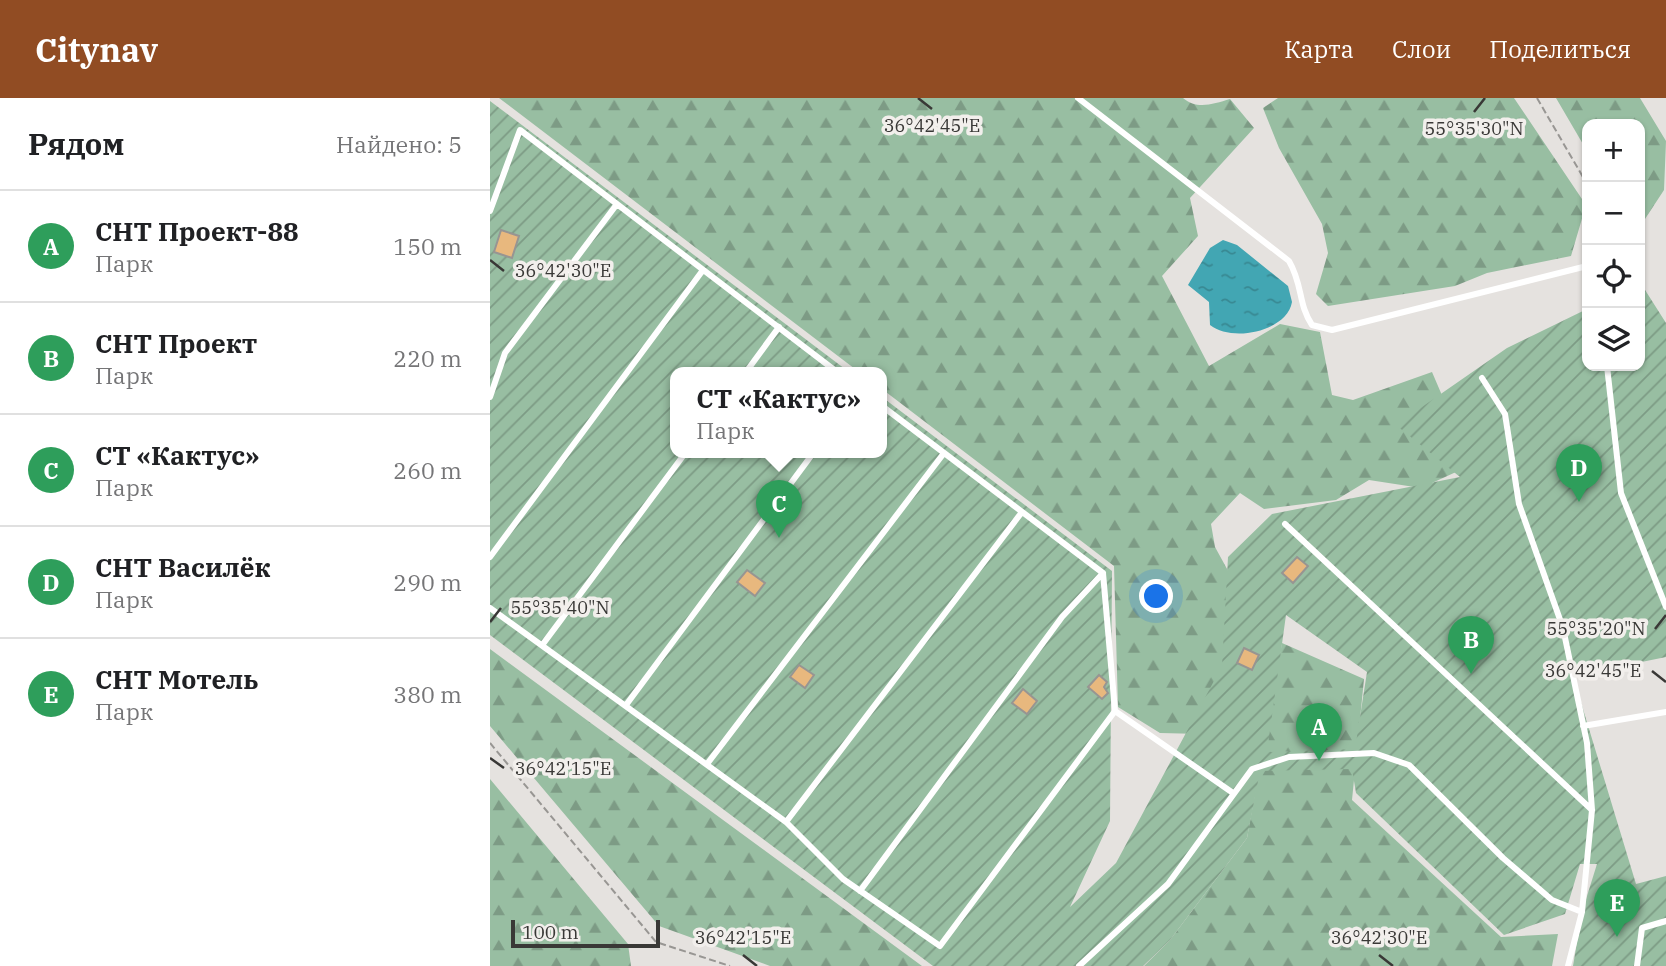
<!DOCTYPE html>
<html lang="ru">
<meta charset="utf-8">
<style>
:root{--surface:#fff;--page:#f6f6f6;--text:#202124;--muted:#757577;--line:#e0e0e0;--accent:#914c23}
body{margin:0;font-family:"IBM Plex Serif",serif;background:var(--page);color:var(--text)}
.controls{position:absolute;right:21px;top:21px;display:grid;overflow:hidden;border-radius:14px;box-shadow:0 2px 5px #0004}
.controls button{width:63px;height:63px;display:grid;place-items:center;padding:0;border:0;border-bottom:2px solid var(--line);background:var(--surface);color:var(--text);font:35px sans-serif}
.scale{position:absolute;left:21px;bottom:18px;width:149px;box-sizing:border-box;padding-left:7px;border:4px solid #393836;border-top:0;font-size:19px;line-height:24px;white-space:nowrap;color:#393836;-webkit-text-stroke:5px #f2efec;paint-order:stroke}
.you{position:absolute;left:667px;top:499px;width:24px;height:24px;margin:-18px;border:5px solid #fff;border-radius:50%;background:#1a73e8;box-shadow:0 0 0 10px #1a73e833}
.badge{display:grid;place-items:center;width:46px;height:46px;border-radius:50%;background:var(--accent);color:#fff;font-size:23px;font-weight:700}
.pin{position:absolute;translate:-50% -58px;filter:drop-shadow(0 2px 4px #0008)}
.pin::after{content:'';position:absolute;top:37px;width:24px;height:21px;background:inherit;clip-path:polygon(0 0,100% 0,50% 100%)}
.popup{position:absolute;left:180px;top:269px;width:217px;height:91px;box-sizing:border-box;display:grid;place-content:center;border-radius:14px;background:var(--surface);filter:drop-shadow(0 2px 5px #0005);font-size:23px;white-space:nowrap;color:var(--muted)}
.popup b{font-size:26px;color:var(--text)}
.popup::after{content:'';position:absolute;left:50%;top:100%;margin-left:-14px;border:14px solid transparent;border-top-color:var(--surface)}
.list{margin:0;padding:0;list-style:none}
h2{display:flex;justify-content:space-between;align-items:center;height:91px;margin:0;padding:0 28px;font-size:30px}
h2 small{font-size:23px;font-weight:400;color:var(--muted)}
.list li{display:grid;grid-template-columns:46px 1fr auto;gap:21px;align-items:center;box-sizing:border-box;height:112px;padding:0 28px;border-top:2px solid var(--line)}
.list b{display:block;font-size:26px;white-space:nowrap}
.list p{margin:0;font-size:23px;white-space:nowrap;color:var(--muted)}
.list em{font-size:23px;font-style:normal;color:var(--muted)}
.icon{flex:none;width:38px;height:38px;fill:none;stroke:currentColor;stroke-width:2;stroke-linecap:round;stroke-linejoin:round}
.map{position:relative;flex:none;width:1176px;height:868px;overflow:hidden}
header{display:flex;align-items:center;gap:42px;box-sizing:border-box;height:98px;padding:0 35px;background:var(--accent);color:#fff}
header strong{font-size:33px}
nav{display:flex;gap:38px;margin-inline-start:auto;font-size:24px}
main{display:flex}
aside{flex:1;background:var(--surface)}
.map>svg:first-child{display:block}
</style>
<header>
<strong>Citynav</strong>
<nav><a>Карта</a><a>Слои</a><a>Поделиться</a></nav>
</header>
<main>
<aside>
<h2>Рядом<small>Найдено: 5</small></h2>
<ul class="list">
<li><span class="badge" style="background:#2e9e5b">A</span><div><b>СНТ Проект-88</b><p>Парк</p></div><em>150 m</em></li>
<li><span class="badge" style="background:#2e9e5b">B</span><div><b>СНТ Проект</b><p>Парк</p></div><em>220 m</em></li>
<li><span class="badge" style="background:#2e9e5b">C</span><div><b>СТ «Кактус»</b><p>Парк</p></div><em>260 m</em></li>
<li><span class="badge" style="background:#2e9e5b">D</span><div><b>СНТ Василёк</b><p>Парк</p></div><em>290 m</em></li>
<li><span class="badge" style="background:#2e9e5b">E</span><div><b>СНТ Мотель</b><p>Парк</p></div><em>380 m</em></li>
</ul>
</aside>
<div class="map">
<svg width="1176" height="868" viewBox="0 0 1176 868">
<defs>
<pattern id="forest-firs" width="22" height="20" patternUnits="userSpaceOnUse" patternTransform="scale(1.75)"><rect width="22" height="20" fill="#98bea2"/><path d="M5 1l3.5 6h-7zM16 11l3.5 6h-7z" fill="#7d9b85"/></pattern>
<pattern id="garden-furrows" width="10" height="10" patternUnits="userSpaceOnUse" patternTransform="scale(1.75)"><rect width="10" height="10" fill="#98bea2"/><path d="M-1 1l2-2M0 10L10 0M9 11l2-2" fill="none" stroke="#7d9b85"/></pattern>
<pattern id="water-ripples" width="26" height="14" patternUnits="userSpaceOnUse" patternTransform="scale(1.75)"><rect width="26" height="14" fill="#42a6b3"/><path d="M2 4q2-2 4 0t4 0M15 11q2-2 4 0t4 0" fill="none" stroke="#388892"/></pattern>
</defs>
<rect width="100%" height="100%" fill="#e5e2df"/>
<path fill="url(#forest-firs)" d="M9 0H693C707 12 723 6 740 1L764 30 700 100 708 138 672 178 719 268 790 226 830 234 842 297 863 302 942 274 951 295 966 374 931 390 879 382 846 402 774 411 750 395 721 426 725 449 753 500 742 576 711 636 670 635 628 609 624 468 392 291V274H369Z
M788 0H1024L1096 107 1081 158 997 175 965 188 838 208 826 196 838 155 832 126 789 50 773 10Z
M1066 0H1150L1176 43 1174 92 1155 121 1150 120V26H1097V53Z
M792 545 874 581 862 702 1011 839 1068 836 1062 868H654L680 842 757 740Z
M0 551 432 868H280L169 828 0 628Z
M0 681 138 846 141 868H0Z"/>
<path fill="url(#garden-furrows)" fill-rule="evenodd" d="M0 3 359 274H186V354H392V299L622 473 620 723 580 809 626 765 732 568 738 459 782 416 970 379 906 327 1017 250 1097 211V268H1150V184L1176 225V559L1083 578 1146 786 1176 778V868H1083L1092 814 1107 766H1090L1075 816 1014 837 866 695 862 671 770 673 757 740 680 842 653 868H443L0 537ZM796 517 877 574 865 651 777 654Z"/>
<path fill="url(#water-ripples)" d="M733 142 747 147 798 188 802 204C797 233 743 245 720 227L719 204 698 187 720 150Z"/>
<path fill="#e8b87e" stroke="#979592" stroke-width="2" d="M11 132 29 138 22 160 4 154Z
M807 459 818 468 803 485 792 475Z
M257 472 275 485 265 498 247 484Z
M754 550 769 557 762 572 747 565Z
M309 567 324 577 315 590 300 579Z
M609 577 617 584 614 589 618 595 612 601 598 589Z
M533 591 547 603 537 616 522 605Z"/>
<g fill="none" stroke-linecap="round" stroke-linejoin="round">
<path stroke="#989693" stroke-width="2" stroke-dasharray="7 3.5" stroke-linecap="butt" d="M1047 0 1097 86
M0 645 166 844 240 868"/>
<path stroke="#fff" stroke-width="6" d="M588 0 799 163C813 187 808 206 822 227L842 232 1097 168
M0 113 30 32 347 274
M1117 268 1131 395 1176 509
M256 274 289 229
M992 280 1015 316 1029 406 1073 530 1097 645 1102 712 1092 814 1078 868
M0 299 15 255 127 106
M795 426 1102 712
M0 459 213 172
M0 510 296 724 353 781 450 848 625 613 613 475 392 308
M53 546 196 354
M136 607 324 354
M625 613 743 695
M1093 628 1176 614
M217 666 454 355
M296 724 532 414
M370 793 572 519 613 475
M589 868 678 786 762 671 799 659 884 655 919 667 1013 760 1062 802 1092 814
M1147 868 1152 830 1176 823"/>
</g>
<path fill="none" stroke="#393836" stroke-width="2.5" d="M428 0 442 11M984 14 995 0M0 162 14 173M0 524 11 510M1165 531 1176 517M1162 573 1176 584M0 660 14 670M253 857 267 868M889 857 903 868"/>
<g font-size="18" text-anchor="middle" fill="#393836" stroke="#f2efec" stroke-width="7" stroke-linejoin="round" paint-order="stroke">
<text x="442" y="34">36°42'45"E</text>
<text x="984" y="37">55°35'30"N</text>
<text x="73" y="179">36°42'30"E</text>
<text x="70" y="516">55°35'40"N</text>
<text x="1106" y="537">55°35'20"N</text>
<text x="1103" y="579">36°42'45"E</text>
<text x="73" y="677">36°42'15"E</text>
<text x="253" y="846">36°42'15"E</text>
<text x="889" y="846">36°42'30"E</text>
</g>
</svg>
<div class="controls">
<button>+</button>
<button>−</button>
<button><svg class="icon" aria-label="locate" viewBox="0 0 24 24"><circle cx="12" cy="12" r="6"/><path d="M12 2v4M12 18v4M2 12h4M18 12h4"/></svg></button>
<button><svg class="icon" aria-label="layers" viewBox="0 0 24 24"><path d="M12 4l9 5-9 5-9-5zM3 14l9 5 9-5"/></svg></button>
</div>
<div class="scale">100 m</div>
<div class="you"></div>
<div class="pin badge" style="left:829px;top:663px;background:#2e9e5b">A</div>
<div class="pin badge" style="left:981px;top:576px;background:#2e9e5b">B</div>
<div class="pin badge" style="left:289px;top:440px;background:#2e9e5b">C</div>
<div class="popup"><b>СТ «Кактус»</b>Парк</div>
<div class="pin badge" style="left:1089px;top:404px;background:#2e9e5b">D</div>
<div class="pin badge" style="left:1127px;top:839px;background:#2e9e5b">E</div>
</div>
</main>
